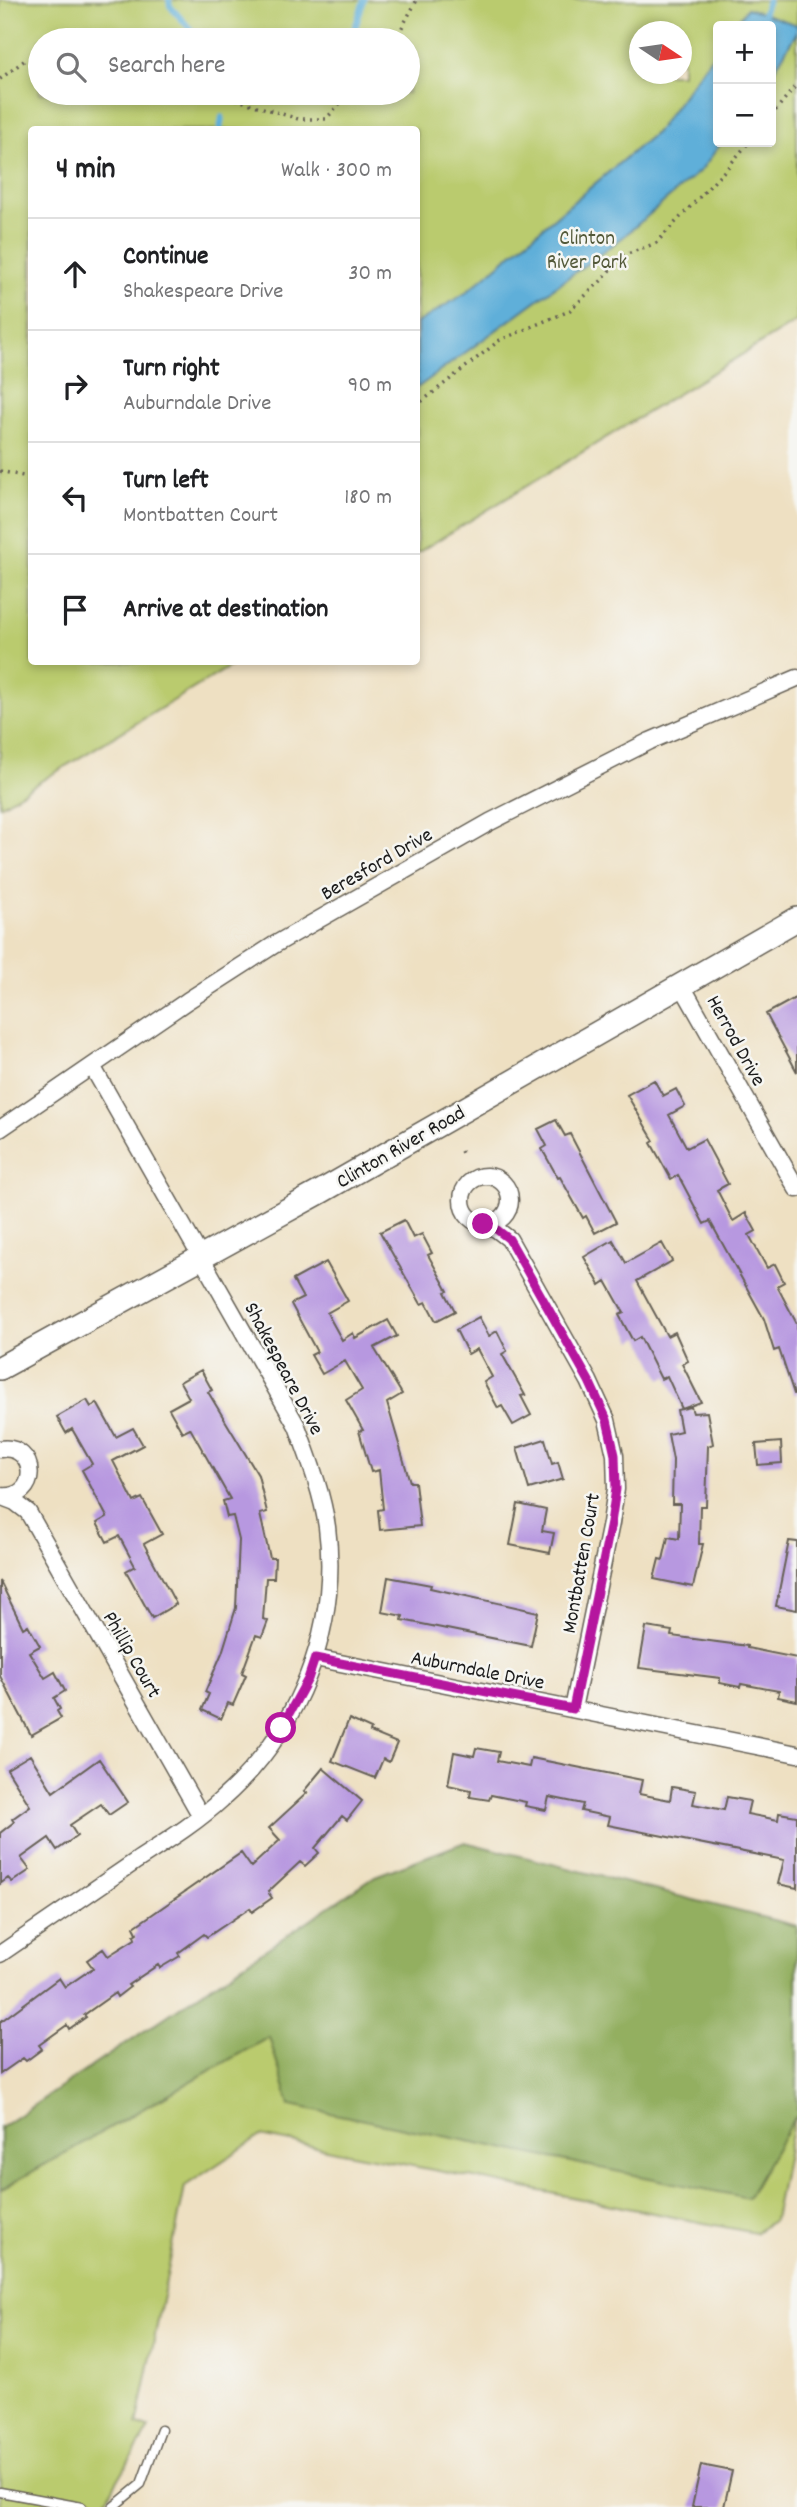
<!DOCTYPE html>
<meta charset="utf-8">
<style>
:root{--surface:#fff;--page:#f2f2f2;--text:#202124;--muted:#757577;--line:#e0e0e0}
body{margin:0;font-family:Dekko,sans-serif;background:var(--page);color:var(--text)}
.controls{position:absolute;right:21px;top:21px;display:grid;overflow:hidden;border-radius:7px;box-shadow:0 4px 10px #0003}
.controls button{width:63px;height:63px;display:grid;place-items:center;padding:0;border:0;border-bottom:2px solid var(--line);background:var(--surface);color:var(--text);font:35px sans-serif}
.compass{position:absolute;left:629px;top:21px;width:63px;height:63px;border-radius:50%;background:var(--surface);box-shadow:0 4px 10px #0003;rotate:103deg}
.stop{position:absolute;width:21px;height:21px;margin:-16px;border:5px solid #b5179e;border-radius:50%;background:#fff}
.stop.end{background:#b5179e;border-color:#fff;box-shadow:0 2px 7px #0008}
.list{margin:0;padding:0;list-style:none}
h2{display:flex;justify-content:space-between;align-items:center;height:91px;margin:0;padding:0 28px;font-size:30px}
h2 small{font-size:23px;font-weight:400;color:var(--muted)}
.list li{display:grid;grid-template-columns:46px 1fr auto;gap:21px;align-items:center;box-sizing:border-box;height:112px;padding:0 28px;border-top:2px solid var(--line)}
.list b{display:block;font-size:26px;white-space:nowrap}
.list p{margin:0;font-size:23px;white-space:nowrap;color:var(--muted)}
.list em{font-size:23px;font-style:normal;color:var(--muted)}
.icon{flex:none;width:38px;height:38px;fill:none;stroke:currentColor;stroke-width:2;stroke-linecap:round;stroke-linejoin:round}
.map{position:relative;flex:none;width:797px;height:2507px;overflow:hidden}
.search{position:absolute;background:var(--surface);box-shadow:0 4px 10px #0003;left:28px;top:28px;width:392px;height:77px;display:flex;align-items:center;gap:18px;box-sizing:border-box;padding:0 24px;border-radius:38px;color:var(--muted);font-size:26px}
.panel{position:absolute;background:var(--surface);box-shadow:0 4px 10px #0003;left:28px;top:126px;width:392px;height:539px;border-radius:7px}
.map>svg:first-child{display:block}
</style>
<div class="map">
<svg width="797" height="2507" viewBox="0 0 797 2507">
<rect width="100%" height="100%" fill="#f6f6f2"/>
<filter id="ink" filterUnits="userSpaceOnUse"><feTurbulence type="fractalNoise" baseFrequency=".0143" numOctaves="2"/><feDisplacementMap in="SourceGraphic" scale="14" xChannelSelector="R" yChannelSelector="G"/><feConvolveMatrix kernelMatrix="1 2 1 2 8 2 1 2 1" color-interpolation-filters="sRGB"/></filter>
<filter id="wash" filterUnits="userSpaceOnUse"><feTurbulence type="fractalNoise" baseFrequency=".00686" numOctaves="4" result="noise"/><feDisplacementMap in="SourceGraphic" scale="28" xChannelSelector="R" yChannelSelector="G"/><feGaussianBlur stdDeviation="1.57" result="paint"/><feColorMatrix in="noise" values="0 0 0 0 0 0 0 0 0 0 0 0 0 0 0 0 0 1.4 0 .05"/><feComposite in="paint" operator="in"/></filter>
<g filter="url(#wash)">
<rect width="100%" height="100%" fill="#eee0c2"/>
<path fill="#bacb6e" stroke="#6b7445" stroke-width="2" fill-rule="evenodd" d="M0 0H797V321L417 553 416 130H32V662H237L0 806ZM718 26H771V142H718ZM640 32H682V74H640ZM40 40H408V93H40Z
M269 2037 794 2118 774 2220 755 2233 260 2136 185 2186 137 2425 149 2428 102 2507H0V2190Z"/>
<path fill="#93af61" stroke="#58663e" stroke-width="2" d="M465 1842 797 1926V2119L794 2118 748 2198 290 2105 269 2037 0 2190V2128L375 1876Z"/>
<path fill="#5eafd9" stroke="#3d667a" stroke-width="2" d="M747 8 797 25V32L771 75V26H734Z
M718 48V142H722L701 170 622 238 417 388V323L464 294 656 132Z"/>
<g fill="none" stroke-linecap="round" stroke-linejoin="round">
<path stroke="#5eafd9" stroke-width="6" d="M169 0 170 6 200 40
M763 14 768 0
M343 40 355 28 364 0
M220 130 222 117"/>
</g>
<g id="blocks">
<path fill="#b798e0" d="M797 997V1072L766 1014Z
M654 1080 663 1096 676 1089 685 1106 669 1115 687 1148 704 1139 728 1184 717 1190 733 1221 746 1213 756 1231 749 1235 767 1268 775 1264 784 1282 777 1286 797 1324V1394H794L779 1349 774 1351 764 1319 710 1221 704 1224 678 1175 671 1179 651 1143 654 1141 627 1095Z
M556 1120 565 1136 570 1134 616 1222 595 1233 586 1216 583 1218 560 1177 558 1178 542 1149 547 1146 538 1129Z
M404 1220 413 1238 422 1234 432 1253 428 1255 448 1291 445 1292 455 1311 436 1321 426 1302 421 1304 380 1232Z
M613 1240 626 1263 662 1243 672 1261 637 1281 667 1336 675 1332 688 1361 682 1364 701 1402 682 1409 667 1376 661 1379 640 1337 633 1341 619 1315 624 1313 606 1281 600 1285 584 1257Z
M326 1262 348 1301 327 1313 342 1340 353 1333 355 1338 388 1320 397 1336 374 1348 402 1394 387 1403 410 1482H415L420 1526 380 1530 378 1510 383 1509 379 1470 371 1472 359 1431 363 1430 346 1400 362 1390 345 1361 322 1374 311 1355 317 1352 291 1304 303 1298 293 1280Z
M479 1317 489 1336 497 1331 507 1351 502 1354 525 1395 521 1396 531 1415 513 1425 502 1406 498 1408 484 1382 492 1377 477 1349 468 1354 456 1330Z
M201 1370 212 1390 208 1392 258 1475 267 1512 260 1514 270 1558H275L274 1578H266L263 1619 268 1621 262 1637 256 1635 242 1673 246 1675 233 1705 228 1703 221 1719 202 1710 209 1694 205 1692 222 1653 236 1608 239 1540 233 1516 227 1517 223 1501 230 1499 190 1428 182 1432 169 1409 189 1398 180 1382Z
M87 1400 91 1407 97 1403 116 1437 133 1428 143 1445 113 1461 134 1502 142 1498 162 1534 144 1544 176 1604 152 1618 126 1571 135 1566 119 1536 107 1542 97 1523 107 1517 82 1470 92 1464 72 1429 66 1433 57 1417Z
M691 1407 693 1413 707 1412 713 1444 708 1446 706 1506H700L699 1544H703L693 1587 654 1579 659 1559 663 1560 668 1537 679 1539 680 1504H672L673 1460 668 1434 681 1431 677 1410Z
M545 1439 552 1464 558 1462 563 1479 529 1489 517 1448Z
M781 1442 782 1463 758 1465 756 1444Z
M518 1504 546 1510 542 1531 554 1533 550 1553 510 1545Z
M789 1541 797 1542V1610L776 1606Z
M388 1577 431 1585 430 1588 538 1612 531 1646 402 1620 403 1616 382 1612Z
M0 1581 23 1628 28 1625 40 1646 29 1652 45 1678 55 1672 65 1691 54 1698 60 1709 57 1711 61 1718 31 1735 0 1676Z
M646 1627 672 1631 671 1636 747 1646V1648L797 1658V1701L778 1697 779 1691 741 1684 740 1687 720 1683V1678L639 1668Z
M349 1719 371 1729 370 1732 397 1743 389 1762 383 1759 375 1778 332 1761Z
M476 1748 499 1752 497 1761 529 1767 531 1758 642 1780 639 1794 670 1800 672 1787 696 1791 693 1804 724 1810 727 1797 750 1801 747 1814 778 1820 779 1813 797 1816V1888L778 1884 784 1860 608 1825 610 1817 581 1811 583 1804 549 1797 546 1810 525 1806 526 1802 491 1795 489 1800 470 1797 471 1790 448 1785 454 1752 474 1756Z
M30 1755 53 1792 99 1759 128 1802 109 1815 101 1804 70 1825 77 1836 57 1850 49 1838 21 1858 30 1870 12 1882 8 1878 0 1884V1833L14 1822 12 1819 30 1806 7 1769Z
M323 1768 362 1801 347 1820 342 1816 315 1848 319 1853 305 1866 300 1862 268 1892 272 1898 252 1912 250 1908 207 1937 204 1934 178 1953 180 1956 160 1968 158 1965 128 1985 130 1987 117 1997 115 1993 84 2015 86 2017 69 2029 67 2025 39 2045 42 2049 26 2061 23 2058 0 2074V2022L59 1978 65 1987 93 1968 87 1960 103 1949 108 1956 135 1939 134 1935 137 1933 134 1927 241 1853 251 1867 280 1840 269 1828 307 1793 304 1791Z
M701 2465 732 2471 724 2507H692Z"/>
</g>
</g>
<g filter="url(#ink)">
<use href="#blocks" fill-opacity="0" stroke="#666156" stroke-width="2"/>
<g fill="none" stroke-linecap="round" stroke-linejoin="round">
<defs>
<path id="lane" d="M0 2492 82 2507
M113 2507 141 2484 161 2430"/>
<path id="street" d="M681 984 797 1189
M0 1129 187 1001 274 945 490 822 650 741 797 678
M462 1200a24 24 0 1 1 48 0a24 24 0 1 1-48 0Z
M483 1224 496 1229 509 1239 589 1381 607 1420 615 1455 616 1489 611 1523 573 1709
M0 1449C38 1443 41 1501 0 1496
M2 1497 15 1502 28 1512 201 1816
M315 1658 797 1754
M0 1954C45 1923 91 1892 136 1861 165 1842 196 1823 222 1799 298 1732 340 1628 327 1527 322 1492 309 1459 297 1426L92 1066"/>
<path id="secondary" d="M0 1368 322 1191 797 919"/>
</defs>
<use href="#lane" stroke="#666156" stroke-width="11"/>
<use href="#street" stroke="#666156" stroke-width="19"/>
<use href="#secondary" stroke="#666156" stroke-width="26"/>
<path stroke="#666156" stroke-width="3.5" stroke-dasharray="2 5" stroke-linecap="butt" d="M395 40 417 0
M0 79 25 60 40 58
M216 93 298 119H326L349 93
M771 116 797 84
M416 406 500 340 569 311 602 280 620 257 656 243 728 167 749 142
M0 471 32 478
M461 1151 464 1157"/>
<use href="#lane" stroke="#fff" stroke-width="8"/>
<use href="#street" stroke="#fff" stroke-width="16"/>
<use href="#secondary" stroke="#fff" stroke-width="23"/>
</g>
</g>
<g fill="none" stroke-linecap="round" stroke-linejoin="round" filter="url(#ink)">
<path stroke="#b5179e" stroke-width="9" d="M281 1728 308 1679 315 1658 573 1709 611 1523 616 1489 615 1455 607 1420 589 1381 509 1239 496 1229 483 1224"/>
</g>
<g text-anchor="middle" stroke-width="5" stroke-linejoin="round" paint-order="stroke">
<g font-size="21" fill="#535939" stroke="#f6f6f2">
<text x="587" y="244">Clinton<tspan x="587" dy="24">River Park</tspan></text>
</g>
<g font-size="21" fill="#1c1c1c" stroke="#f6f6f2">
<text transform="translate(376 863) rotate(-30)" y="7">Beresford Drive</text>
<text transform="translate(737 1040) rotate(61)" y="7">Herrod Drive</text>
<text transform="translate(400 1146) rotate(-30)" y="7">Clinton River Road</text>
<text transform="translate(285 1368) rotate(62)" y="7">Shakespeare Drive</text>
<text transform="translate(580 1563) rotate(-80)" y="7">Montbatten Court</text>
<text transform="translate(133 1654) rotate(60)" y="7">Phillip Court</text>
<text transform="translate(478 1669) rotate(11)" y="7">Auburndale Drive</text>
</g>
</g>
</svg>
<div class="controls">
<button>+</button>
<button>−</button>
</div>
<svg class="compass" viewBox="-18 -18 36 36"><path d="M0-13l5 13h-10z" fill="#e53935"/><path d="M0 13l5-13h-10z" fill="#757577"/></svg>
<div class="stop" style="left:281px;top:1728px"></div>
<div class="stop end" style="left:483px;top:1224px"></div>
<div class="search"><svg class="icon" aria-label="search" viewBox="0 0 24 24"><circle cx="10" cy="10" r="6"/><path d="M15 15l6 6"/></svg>Search here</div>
<section class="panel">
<h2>4 min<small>Walk · 300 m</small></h2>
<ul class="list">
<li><svg class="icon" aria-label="ahead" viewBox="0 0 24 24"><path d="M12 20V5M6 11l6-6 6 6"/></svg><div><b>Continue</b><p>Shakespeare Drive</p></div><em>30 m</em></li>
<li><svg class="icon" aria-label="right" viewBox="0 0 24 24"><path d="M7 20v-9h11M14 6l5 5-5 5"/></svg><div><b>Turn right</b><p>Auburndale Drive</p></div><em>90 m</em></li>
<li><svg class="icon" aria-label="left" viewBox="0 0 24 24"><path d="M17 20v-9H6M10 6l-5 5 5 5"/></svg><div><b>Turn left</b><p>Montbatten Court</p></div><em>180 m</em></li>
<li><svg class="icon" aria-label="arrive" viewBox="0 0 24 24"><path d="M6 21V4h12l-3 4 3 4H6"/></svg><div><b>Arrive at destination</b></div></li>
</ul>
</section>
</div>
